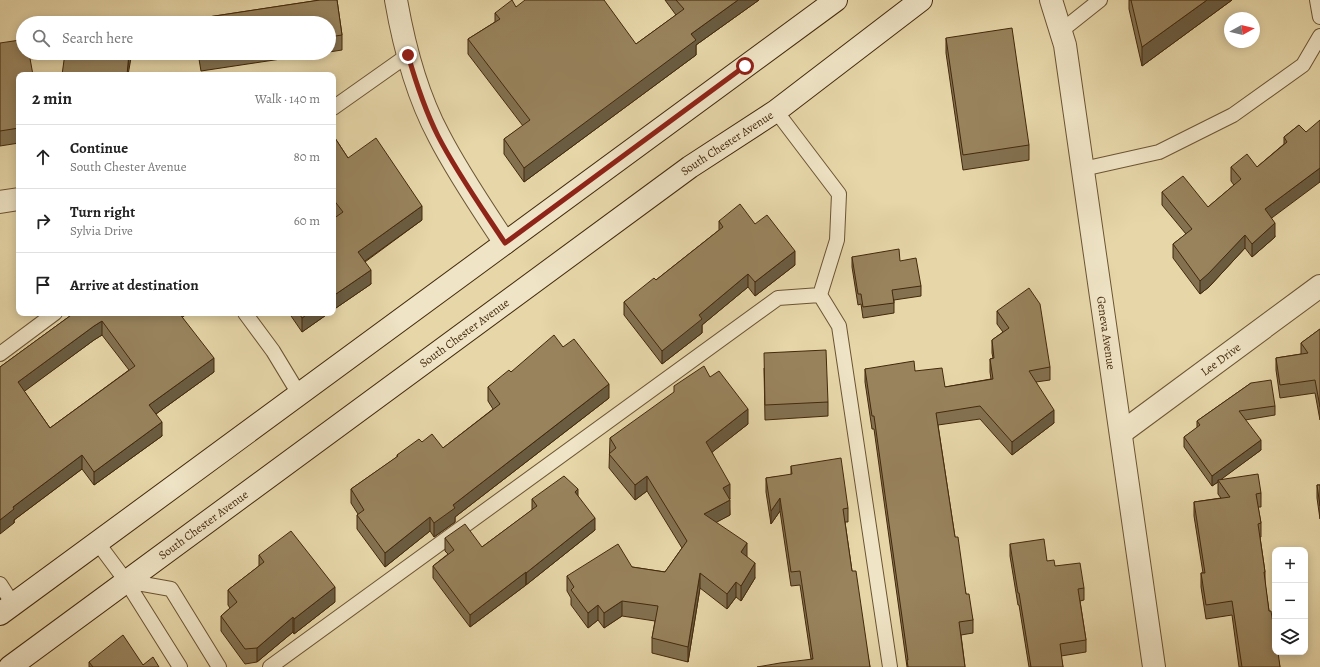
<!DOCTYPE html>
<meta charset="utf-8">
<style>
:root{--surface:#fff;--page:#f6f6f6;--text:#222;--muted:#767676;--line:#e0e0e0}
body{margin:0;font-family:Alegreya,serif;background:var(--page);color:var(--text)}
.controls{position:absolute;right:12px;bottom:12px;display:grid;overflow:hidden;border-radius:8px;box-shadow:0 2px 10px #0003}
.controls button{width:36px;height:36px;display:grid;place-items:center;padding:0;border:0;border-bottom:1px solid var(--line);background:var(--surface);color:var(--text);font:20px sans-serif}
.compass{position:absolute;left:1224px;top:12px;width:36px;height:36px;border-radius:50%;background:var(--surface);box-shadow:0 2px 10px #0003;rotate:82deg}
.stop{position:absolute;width:12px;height:12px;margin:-9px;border:3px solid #8f2418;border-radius:50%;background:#fff}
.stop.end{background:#8f2418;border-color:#fff;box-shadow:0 1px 4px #0008}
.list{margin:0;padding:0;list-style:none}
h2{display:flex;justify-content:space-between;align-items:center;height:52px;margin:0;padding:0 16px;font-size:17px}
h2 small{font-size:13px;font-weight:400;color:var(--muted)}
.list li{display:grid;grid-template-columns:26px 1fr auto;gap:12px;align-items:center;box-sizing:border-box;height:64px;padding:0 16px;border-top:1px solid var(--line)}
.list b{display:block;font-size:15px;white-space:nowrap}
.list p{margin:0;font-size:13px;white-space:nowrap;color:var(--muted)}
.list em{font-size:13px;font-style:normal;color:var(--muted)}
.icon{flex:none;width:22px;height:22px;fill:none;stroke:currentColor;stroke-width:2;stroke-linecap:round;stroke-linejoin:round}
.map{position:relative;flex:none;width:1320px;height:667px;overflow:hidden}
.search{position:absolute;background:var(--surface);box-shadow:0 2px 10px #0003;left:16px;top:16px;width:320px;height:44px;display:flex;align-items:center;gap:10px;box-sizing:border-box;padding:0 14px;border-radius:22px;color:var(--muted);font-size:15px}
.panel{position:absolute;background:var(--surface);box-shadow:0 2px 10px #0003;left:16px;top:72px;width:320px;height:244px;border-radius:8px}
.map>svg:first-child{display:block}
</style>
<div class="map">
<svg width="1320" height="667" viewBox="0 0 1320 667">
<rect width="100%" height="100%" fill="#e6d6a8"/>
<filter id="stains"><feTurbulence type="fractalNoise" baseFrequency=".005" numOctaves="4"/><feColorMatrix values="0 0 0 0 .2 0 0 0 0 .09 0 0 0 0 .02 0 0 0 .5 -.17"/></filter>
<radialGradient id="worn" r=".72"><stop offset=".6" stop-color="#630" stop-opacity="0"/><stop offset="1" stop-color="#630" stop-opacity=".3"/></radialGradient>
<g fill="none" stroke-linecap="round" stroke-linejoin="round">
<defs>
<path id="service" d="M1317 0 1320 17
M1061 31 1100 0
M333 108 408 55
M776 111 839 194 837 240 820 295
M1083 169 1159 152 1233 115 1303 65 1320 36
M245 313 273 351 299 394
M0 354 55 313
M97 542 126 581 180 667
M126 581 171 589 219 667
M0 584 13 604
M270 667 778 298 820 295 839 326 890 667"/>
<g id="minor">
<path d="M396 0C404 46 417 95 439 136 458 173 482 208 505 243"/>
<path id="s1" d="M1051 0 1065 45 1154 667"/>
<path d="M0 202 19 199"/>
<path id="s2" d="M1121 433 1320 286"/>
</g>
<g id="secondary">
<path d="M0 614 836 0"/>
<path id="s3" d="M10 667 690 167 776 111 921 0"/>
</g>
</defs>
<use href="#service" stroke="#6c5433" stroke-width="16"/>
<use href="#minor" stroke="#6c5433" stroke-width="24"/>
<use href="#secondary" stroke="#43290c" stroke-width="24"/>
<use href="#service" stroke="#efe4c6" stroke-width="14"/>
<use href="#minor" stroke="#efe4c6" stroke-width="22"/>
<use href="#secondary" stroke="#efe4c6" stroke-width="22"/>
</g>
<path fill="#837150" stroke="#43290c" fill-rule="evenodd" d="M320 0H337L342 35V50L329 52V23H195V19Z
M665 0H759L696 45V55L524 182 504 154V139L523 126 468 54V39L495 22V13L516 7 636 44 676 15Z
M1129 0H1232L1142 66 1129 9Z
M946 38 1029 145V160L963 170 946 53Z
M0 43 19 75V143L0 146Z
M198 53H321L201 71Z
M1299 125 1271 218 1275 237 1252 257 1245 248 1209 287 1200 294 1173 258V244L1186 234 1162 205V192L1208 207 1234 185 1231 181V167H1257L1284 144V137Z
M333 135 348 158 422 220 365 262 371 284 333 310V219L336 217 333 213Z
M719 221 755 224 795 265 755 296 748 287 702 325V333L662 364 624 315V302L656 280 719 230Z
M852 257 900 261 921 286V296L894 300V313L863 318 861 304 858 305 852 267Z
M997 311 1050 367V380L1036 382 1054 423 1012 455 980 419 938 425 955 537 966 594 973 620V633L961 635 965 667H907L874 429H872L865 382V369L915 371 945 387 991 379 990 372V359L993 358 992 353V340L1003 332 997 324Z
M74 313H188L182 317 214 372 156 414 162 436 94 485 82 469 14 520V523L0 367ZM102 335 129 370 50 428 24 391 94 340Z
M289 313H329L302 332Z
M1320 329V420L1315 393 1280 398 1276 370V358L1301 354V343Z
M563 347 609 398 455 517V522L434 537 430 531 385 567 357 529V515L358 514 351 503V489L397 457V455L422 442 443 448 493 409 488 401V387L511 372Z
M764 368 828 402V416L765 420Z
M710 377 748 424 712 452 730 499H729L730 515 716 522 747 557 755 578 741 601 736 597 727 609 700 588 688 662 652 653V638L655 621 622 616 604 628 598 620 588 628 571 605V598L567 591V576L632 567 665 572 682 548 647 491 635 500 609 468 610 438Z
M1251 383 1275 406V415L1245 420 1261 450 1221 479 1261 493V507H1258L1261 523V537H1260L1265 572V583L1269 611 1280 667H1239L1232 615 1206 619 1201 587V573H1203L1194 516V502L1221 498 1218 494V482L1212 486 1184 447V437L1197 428V421Z
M791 466 848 508V522H845L852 571 870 667 811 659 800 585 791 586 780 511 771 524 766 492V478L791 475Z
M1317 485H1320V519L1317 498Z
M578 496 595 530 526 585 470 627 433 578V566L448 554 445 551V538L482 547 532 510V499Z
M1010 544 1047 561 1055 566 1084 588V600L1080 601 1086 640V652L1061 656 1063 667H1029L1019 605H1018L1010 556Z
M259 555 335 602 294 634 293 632 257 662 245 664 221 631V616L230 608 228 605V590L259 566Z
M89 662 143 665 159 667H89Z"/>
<path fill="#6a5c41" stroke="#43290c" d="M738 0H759L696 45V55L524 182V168L691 34Z
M1207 0H1232L1142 66V47Z
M129 53H131V58L128 75H127Z
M1320 168V182L1265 223V209Z
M422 206V220L358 266V252Z
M1275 223V237L1252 257V244Z
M1245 235V248L1209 287 1200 294V281Z
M795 251V265L755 296V282Z
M371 270V284L333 310V296Z
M748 274V287L702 325V333L662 364V351L699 315Z
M176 313H188L176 322Z
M309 313H329L302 332V318Z
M102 321V335L94 340 18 396V382L94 326Z
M214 358V372L149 419V405Z
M609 384V398L455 517V522L434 537V523L453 505Z
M748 409V424L706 457V442Z
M1054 410V423L1012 455V442Z
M162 422V436L94 485V472Z
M1261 440V450L1219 481 1218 480V482L1212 486V476Z
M82 455V469L14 520V523L0 534V520L13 507Z
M647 476V491L635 500V485Z
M730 484V499L723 503V488Z
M578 489V501L575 492Z
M780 498V511L771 524V511Z
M730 500V515L704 529V514Z
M430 517V531L385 567V553Z
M595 518V530L526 585V573Z
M747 543V558L741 552Z
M755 563V578L741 601V586Z
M526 572V585L470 627V615Z
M700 573V588L688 662V647Z
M736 582V597L727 609V594Z
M335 587V602L294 634V619Z
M622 601V616L604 628V613Z
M598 605V620L588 628V613Z
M293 617V632L257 662V648Z"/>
<path fill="#98835d" stroke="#43290c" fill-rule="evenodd" d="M320 0H337L342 35 329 37V23H196L195 19Z
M512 0 516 7 525 0H604L636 44 684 9 676 0H738L691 34 696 40 524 168 504 139 530 120 468 39 500 19 495 13Z
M1131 0H1207L1142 47Z
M1012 28 1029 145 963 155 946 38Z
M20 40V43L23 42V53H29L33 75H19V128L0 131V43Z
M65 53H129L127 75H62Z
M201 53H221L201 56Z
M1320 120V168L1265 209 1275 223 1252 244 1245 235 1209 273 1200 281 1173 244 1192 229 1162 192 1183 176 1208 207 1241 179 1231 167 1247 154 1257 167 1287 142 1284 137 1299 125 1306 132Z
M333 135 348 158 376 138 422 206 358 252 371 270 333 296V219L343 212 333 199Z
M740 204 755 224 767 215 795 251 755 282 748 274 699 315 702 319 662 351 624 302 654 278 656 280 723 227 719 221Z
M899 249 900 261 916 258 921 286 892 290 894 303 863 307 861 294H858L852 257Z
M1029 288 1040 304 1050 367 1029 371 1054 410 1012 442 980 406 936 413 955 537H958L966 594H969L973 620 959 622 965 667H908L907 660H908L874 416H872L865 369 914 361 915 371 942 368 945 387 993 379 990 359 994 358 992 340 1009 328 997 311Z
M74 313H179L214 358 149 405 162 422 94 472 82 455 13 507 14 509 0 520V367ZM102 321 135 366 50 428 18 382 94 326Z
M299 313H309L302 318Z
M1320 329V407L1315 380 1280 385 1276 358 1308 353 1301 343Z
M554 335 563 347 574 339 609 384 453 505 455 508 434 523 430 517 385 553 357 515 364 510 351 489 398 456 397 455 419 439 422 442 432 434 443 448 500 404 488 387 509 370 511 372Z
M826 350 828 402 765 405 764 353Z
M704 366 710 377 719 371 748 409 706 442 730 484 723 488 730 500 704 514 747 543 741 552 755 563 741 586 736 582 727 594 700 573 688 647 652 638 658 606 622 601 604 613 598 605 588 613 571 590 574 587 567 576 618 544 632 567 665 572 687 541 647 476 635 485 609 454 616 448 610 438 674 392V386Z
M1271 380 1275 406 1239 411 1261 440 1212 476 1184 437 1200 425 1197 421 1251 383Z
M841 458 848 508 843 509 852 571H856L870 667H757L780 663 813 659 800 571 791 572 780 498 771 511 766 478 792 474 791 466Z
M1258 474 1261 493 1256 494 1261 523 1258 524 1265 572H1264L1269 611H1271L1275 636V652H1278L1280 667H1242L1232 601 1206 605 1201 573H1205L1194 502 1230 497 1218 480Z
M564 476 578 489 575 492 595 518 526 573V572L470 615 433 566 454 550 445 538 465 524 482 547 537 506 532 499Z
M1317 485H1320V506Z
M291 531 335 587 294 619 293 617 257 648 245 649 221 616 237 602 228 590 264 562 259 555Z
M1044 539 1047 561 1054 560 1055 566 1080 563 1084 588 1078 589 1086 640 1060 644 1063 667H1031L1019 593H1018L1010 544Z
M123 635 143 665 153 657 159 667H93L89 662Z"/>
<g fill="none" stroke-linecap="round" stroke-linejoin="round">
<path stroke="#8f2418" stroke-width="5" d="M408 55C416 83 425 110 438 136 457 173 482 208 505 243L745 66"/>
</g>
<g text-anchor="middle" stroke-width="3" stroke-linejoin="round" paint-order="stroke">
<g font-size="12" fill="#43290c" stroke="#efe4c6">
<text dy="4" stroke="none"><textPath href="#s3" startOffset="888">South Chester Avenue</textPath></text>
<text dy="4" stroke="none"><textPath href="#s3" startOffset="564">South Chester Avenue</textPath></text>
<text dy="4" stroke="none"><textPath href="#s1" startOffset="338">Geneva Avenue</textPath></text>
<text dy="4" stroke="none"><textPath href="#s2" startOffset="124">Lee Drive</textPath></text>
<text dy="4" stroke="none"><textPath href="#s3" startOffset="240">South Chester Avenue</textPath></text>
</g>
</g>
<rect width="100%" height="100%" filter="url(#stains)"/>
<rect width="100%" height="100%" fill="url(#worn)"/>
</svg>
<div class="controls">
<button>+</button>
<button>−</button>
<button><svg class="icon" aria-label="layers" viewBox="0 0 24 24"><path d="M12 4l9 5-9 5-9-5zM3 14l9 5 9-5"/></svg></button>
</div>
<svg class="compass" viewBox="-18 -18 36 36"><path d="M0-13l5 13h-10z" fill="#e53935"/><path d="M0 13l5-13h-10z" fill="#767676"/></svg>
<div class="stop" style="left:745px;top:66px"></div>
<div class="stop end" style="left:408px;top:55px"></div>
<div class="search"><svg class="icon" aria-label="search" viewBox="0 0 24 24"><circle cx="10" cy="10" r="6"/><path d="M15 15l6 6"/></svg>Search here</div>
<section class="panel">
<h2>2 min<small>Walk · 140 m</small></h2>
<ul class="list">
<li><svg class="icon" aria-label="ahead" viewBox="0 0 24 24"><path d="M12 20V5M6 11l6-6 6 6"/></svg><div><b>Continue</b><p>South Chester Avenue</p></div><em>80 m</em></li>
<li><svg class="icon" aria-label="right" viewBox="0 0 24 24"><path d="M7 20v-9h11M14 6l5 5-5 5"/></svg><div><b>Turn right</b><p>Sylvia Drive</p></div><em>60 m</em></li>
<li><svg class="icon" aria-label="arrive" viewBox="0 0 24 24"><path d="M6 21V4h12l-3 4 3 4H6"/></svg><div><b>Arrive at destination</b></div></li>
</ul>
</section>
</div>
